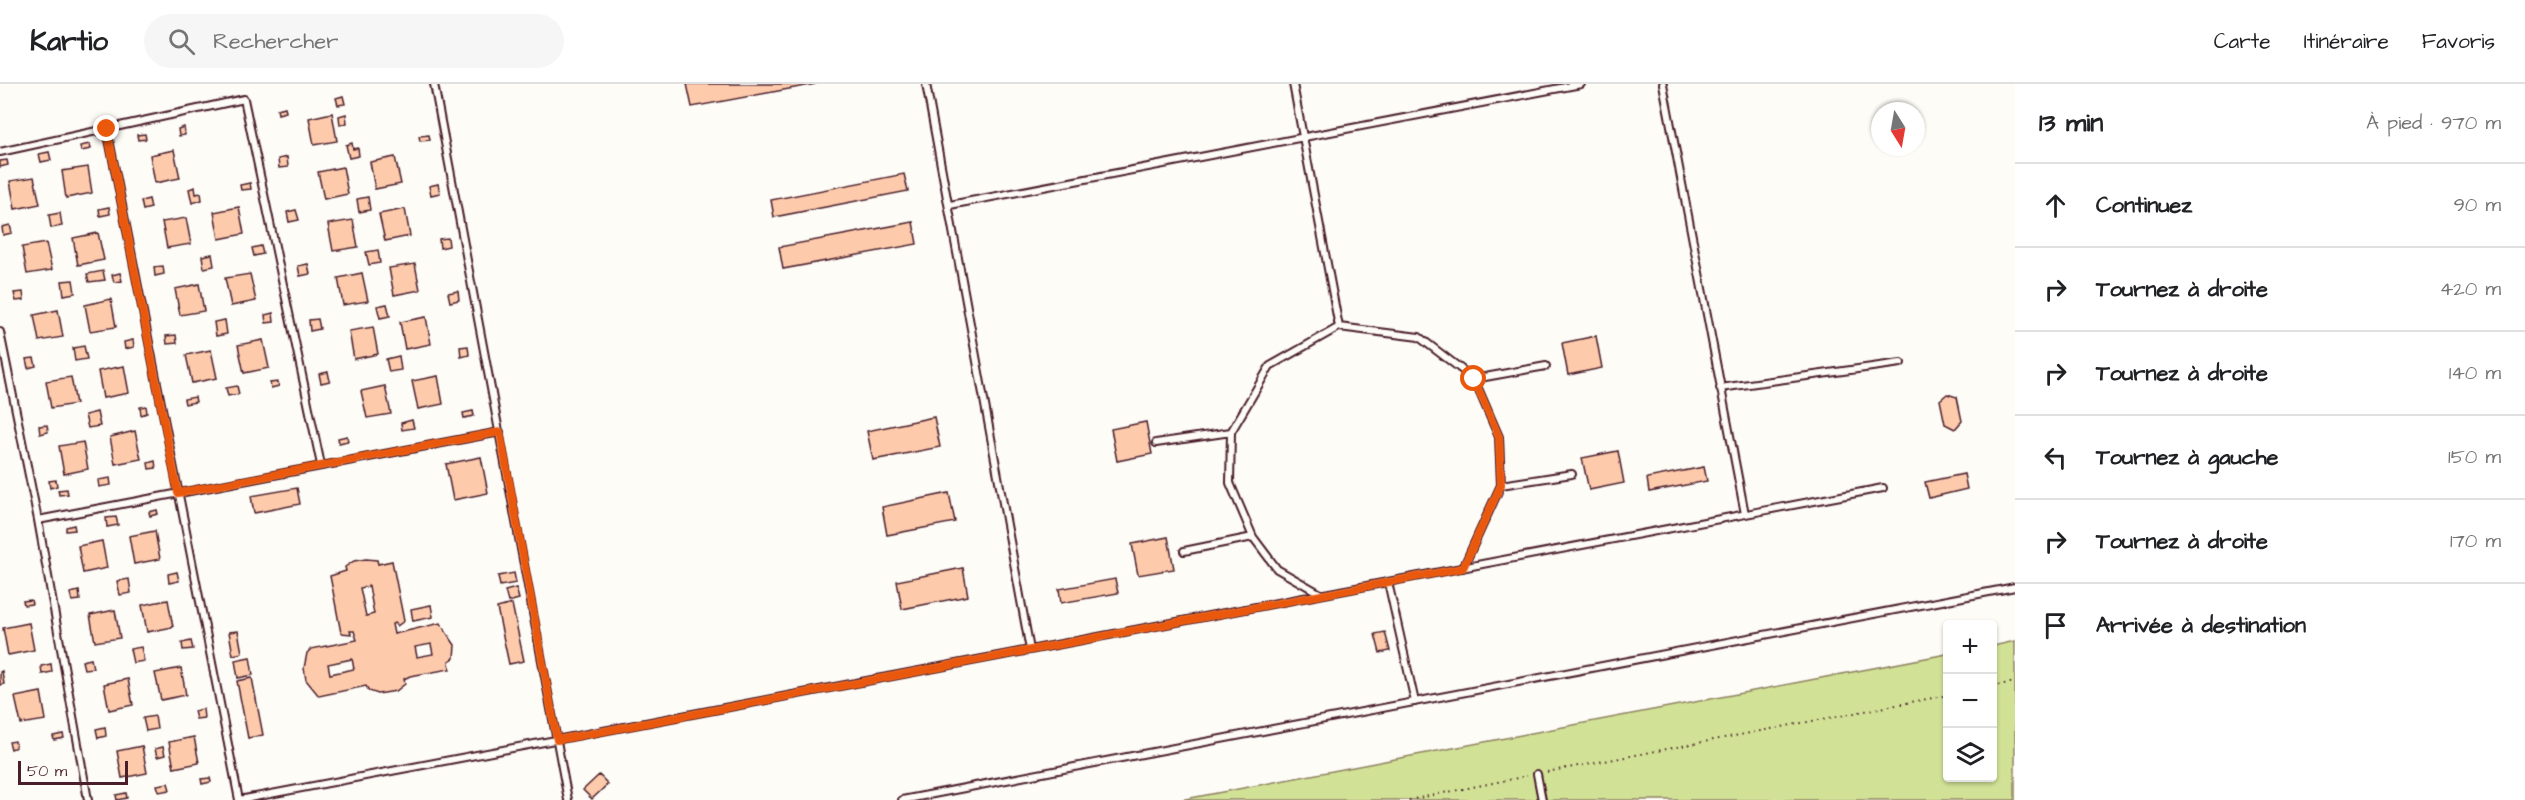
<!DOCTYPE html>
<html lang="fr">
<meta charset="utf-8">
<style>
:root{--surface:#fff;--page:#f6f6f6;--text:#202124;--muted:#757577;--line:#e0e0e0}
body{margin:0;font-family:"Architects Daughter",sans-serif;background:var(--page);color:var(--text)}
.controls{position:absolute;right:18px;bottom:18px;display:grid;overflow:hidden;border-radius:6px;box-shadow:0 2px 4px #0004}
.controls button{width:54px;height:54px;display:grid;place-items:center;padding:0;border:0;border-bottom:2px solid var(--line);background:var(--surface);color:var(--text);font:30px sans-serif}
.compass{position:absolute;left:1871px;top:18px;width:54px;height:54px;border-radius:50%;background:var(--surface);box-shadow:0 2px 4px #0004;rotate:169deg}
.scale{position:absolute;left:18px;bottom:15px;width:110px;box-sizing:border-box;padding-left:6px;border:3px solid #4a1f2b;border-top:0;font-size:16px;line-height:21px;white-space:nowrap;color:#4a1f2b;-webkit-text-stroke:4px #fdfcf7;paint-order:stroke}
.stop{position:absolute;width:18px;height:18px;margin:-14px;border:4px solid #ea580c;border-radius:50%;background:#fff}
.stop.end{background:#ea580c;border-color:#fff;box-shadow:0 2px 6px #0008}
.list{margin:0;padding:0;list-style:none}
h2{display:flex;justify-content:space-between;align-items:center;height:78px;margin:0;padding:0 24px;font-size:26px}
h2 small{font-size:20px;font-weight:400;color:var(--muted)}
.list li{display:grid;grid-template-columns:39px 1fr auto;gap:18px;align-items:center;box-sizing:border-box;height:84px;padding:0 24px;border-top:2px solid var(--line)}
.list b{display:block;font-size:22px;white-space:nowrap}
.list em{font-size:20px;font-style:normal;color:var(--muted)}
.icon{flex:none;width:33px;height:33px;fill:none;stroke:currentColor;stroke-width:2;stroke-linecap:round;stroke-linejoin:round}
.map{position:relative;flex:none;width:2015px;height:716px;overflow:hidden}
header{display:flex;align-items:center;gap:36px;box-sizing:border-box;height:84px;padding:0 30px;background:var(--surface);border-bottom:2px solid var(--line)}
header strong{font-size:28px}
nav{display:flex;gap:33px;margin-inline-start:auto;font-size:21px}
.search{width:420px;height:54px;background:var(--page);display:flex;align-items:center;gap:15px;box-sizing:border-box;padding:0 21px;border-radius:33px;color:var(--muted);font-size:22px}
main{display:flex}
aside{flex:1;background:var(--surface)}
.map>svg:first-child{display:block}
</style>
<header>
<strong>Kartio</strong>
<div class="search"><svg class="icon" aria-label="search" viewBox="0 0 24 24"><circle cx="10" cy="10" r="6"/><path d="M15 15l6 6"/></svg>Rechercher</div>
<nav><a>Carte</a><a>Itinéraire</a><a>Favoris</a></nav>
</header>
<main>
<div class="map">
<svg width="2015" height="716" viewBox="0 0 2015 716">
<rect width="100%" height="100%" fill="#fdfcf7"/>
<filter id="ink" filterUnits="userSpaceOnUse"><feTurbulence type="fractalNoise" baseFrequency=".0167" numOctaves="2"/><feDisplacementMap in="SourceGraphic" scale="12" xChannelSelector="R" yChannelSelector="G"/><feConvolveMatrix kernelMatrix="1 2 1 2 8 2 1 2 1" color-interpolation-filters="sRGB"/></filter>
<g filter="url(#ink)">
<path fill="#d1e296" stroke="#8e8060" stroke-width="1.5" d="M2015 557V716H1180L1947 570 1948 694H1992L1993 562Z"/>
<path fill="#fdcbac" stroke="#4a1f2b" stroke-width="1.5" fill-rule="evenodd" d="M687 0H816L692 23Z
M343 12 345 20 338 21 336 14Z
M285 23 286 28 278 30 277 25Z
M332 29 337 57 314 61 309 34Z
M346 30 347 39 340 41 339 32Z
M184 43 185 51 179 52 178 45Z
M145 50 146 55 138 56 137 51Z
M429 51 430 56 420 57 419 52Z
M352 59 353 65 358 64 359 72 349 74 346 61Z
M90 60 91 65 81 67 80 62Z
M174 66 180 94 155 99 150 71Z
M49 68 51 76 41 78 39 70Z
M287 73 288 83 279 84 278 75Z
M395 73 401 100 375 105 370 78Z
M7 76 8 81 0 83V77Z
M88 83 92 109 66 114 62 87Z
M343 83 348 110 324 115 318 88Z
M904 90 908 107 774 133 771 116Z
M34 93 40 120 15 125 10 97Z
M250 99 251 105 241 106 240 101Z
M438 100 440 109 431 111 429 102Z
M195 103 196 110 201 109 202 116 192 119 189 105Z
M368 113 370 126 359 128 357 115Z
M149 115 151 124 143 126 141 117Z
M109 123 110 130 100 132 99 125Z
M239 123 244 150 219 155 214 128Z
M405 125 410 152 385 157 379 130Z
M296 126 299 136 289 138 287 128Z
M60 129 62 142 51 144 49 131Z
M186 134 191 160 167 164 162 138Z
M353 136 358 163 333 167 328 140Z
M913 138 917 160 783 185 779 163Z
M10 141 12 149 3 151 2 143Z
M98 149 104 176 78 181 73 154Z
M448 154 449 162 440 164 439 155Z
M46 159 52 186 27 190 22 163Z
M261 162 263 170 254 172 252 164Z
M378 166 380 179 369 181 366 168Z
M212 170 214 182 204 184 202 172Z
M308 180 310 190 300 192 298 182Z
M415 180 420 206 394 211 389 184Z
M163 182 164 190 155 192 154 183Z
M103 187 105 196 89 198 87 190Z
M120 189 122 197 114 198 112 191Z
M362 189 368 217 343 221 338 194Z
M250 190 256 217 231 222 225 194Z
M73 196 75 209 64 211 62 197Z
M199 200 204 227 180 231 175 205Z
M458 207 459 216 450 218 448 209Z
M23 208 24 216 16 217 14 209Z
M111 215 116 243 90 247 85 221Z
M387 220 390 232 380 234 377 222Z
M58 226 63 253 39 257 34 231Z
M273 229 274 238 266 239 265 231Z
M426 233 431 260 405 265 400 238Z
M318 235 320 245 310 247 309 236Z
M225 236 227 250 216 252 214 238Z
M373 243 378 270 354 275 349 247Z
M176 251 177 259 167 260 166 252Z
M1596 252 1602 284 1568 291 1562 259Z
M133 256 134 263 125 265 124 258Z
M263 256 269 284 244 289 238 261Z
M84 262 87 275 75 277 73 264Z
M468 262 469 271 461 273 460 263Z
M211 266 217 294 192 299 186 271Z
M399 272 401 286 389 288 386 275Z
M34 274 36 282 28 284 26 275Z
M124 282 129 309 103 314 98 287Z
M328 288 330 297 321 299 319 290Z
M438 292 443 320 418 325 412 297Z
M71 293 76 320 51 324 46 297Z
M278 298 279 302 271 304 270 299Z
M237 302 239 310 228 312 226 304Z
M385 302 391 330 367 334 361 307Z
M1947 310 1957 313 1962 337 1955 345 1945 340 1940 316Z
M195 313 196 318 185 320 184 315Z
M146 322 147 329 141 331 140 323Z
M473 327 474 332 464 334 463 329Z
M97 328 100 342 88 344 85 331Z
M934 333 940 363 873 376 867 347Z
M412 336 414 344 402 346 401 339Z
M1146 338 1152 370 1117 377 1111 345Z
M47 341 48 348 40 350 39 342Z
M135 347 141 375 115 380 110 353Z
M347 352 348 357 339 359 338 354Z
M83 358 88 385 64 390 59 362Z
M1618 367 1624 399 1589 406 1582 374Z
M481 373 488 409 453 416 446 380Z
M155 377 156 384 149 385 148 379Z
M1704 383 1707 397 1649 408 1647 394Z
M1964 390 1967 405 1929 414 1925 398Z
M110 394 111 401 99 403 98 396Z
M56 396 57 402 50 404 49 397Z
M297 404 300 420 254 429 251 412Z
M67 405 68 410 59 411 58 406Z
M949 409 955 438 887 451 882 423Z
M157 426 158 430 150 432 149 428Z
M116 433 118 441 107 443 106 434Z
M74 441 75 446 66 447V443Z
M155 447 160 475 134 480 129 452Z
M1168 453 1174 485 1138 491 1132 460Z
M102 457 107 484 83 489 78 462Z
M366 475 377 476 378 480 392 477 404 537 397 542 396 539 392 540 394 550 440 539 455 561 454 574 449 577 450 585 410 592 404 595 405 600 396 607 378 610 369 607 366 602 319 612 306 596 304 584 307 569 311 565 357 556 354 547H350L351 550 341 549 330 492 346 487 345 483 354 477ZM369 502 374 530 366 532 360 504ZM431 560 433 570 417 573 415 563ZM352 575 354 585 330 590 328 580Z
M963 484 968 512 902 525 897 497Z
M177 488 179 497 169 499 168 490Z
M514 489 516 499 500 502 498 492Z
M129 495 131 509 120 511 117 497Z
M1115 495 1118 509 1061 519 1059 505Z
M516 504 519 515 508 518 505 507Z
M79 507 80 516 72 517 70 509Z
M31 516 32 520 24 521 23 517Z
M168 516 173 543 147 548 142 521Z
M512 520 524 577 509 580 497 524Z
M431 521 433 533 413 537 411 525Z
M115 526 120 554 95 558 90 531Z
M29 539 34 566 8 571 3 544Z
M238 547 242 569 233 571 229 548Z
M1385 548 1390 567 1380 569 1375 550Z
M191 557 193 565 183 566 182 559Z
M141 563 144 577 133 579 130 565Z
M250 573 253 591 238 594 235 576Z
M91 575 93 584 84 585 82 577Z
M51 580 52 588 42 590 41 582Z
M181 584 186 611 161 616 155 589Z
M2 587 4 600 0 601V588Z
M252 594 263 651 248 654 237 597Z
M128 595 133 621 109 626 104 600Z
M41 608 46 636 21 640 15 613Z
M203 625 204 634 196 635 194 627Z
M155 632 157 645 146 647 143 634Z
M105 643 106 652 98 654 96 645Z
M63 650 64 654 54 656 53 652Z
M194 653 199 679 174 684 169 658Z
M15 657 16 663 11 665 9 658Z
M142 662 147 689 122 694 117 667Z
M163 663 165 671 157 673 155 665Z
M599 691 608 700 592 715 583 706Z
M210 694 211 698 202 700 201 695Z
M168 699 170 706 159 708 157 701Z
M126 709 127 714 117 716 116 711Z"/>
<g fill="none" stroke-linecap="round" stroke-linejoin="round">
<defs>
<path id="lane" d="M434 0 568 716
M926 0 1030 566
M1293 0 1339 243 1419 253 1474 295 1499 353 1501 401 1463 484
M1663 0 1745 430
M107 45 239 716
M0 68 244 15 321 381
M950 121 1581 0
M0 248 38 436
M1474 295 1546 282
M1720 304 1901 279
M1156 359 1231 348
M1501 401 1572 390
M1184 467 1253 453
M1388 498 1415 618
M1321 510 1277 485 1253 453 1230 399 1231 348 1270 282 1339 243
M1537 690 1542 716
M88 716 38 436 500 348
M239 716 1883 404
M902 716 2015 503"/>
</defs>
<use href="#lane" stroke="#4a1f2b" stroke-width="10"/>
<path stroke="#4a1f2b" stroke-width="2" stroke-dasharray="1.5 4.5" stroke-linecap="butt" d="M1992 602 2015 598
M1547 688 1948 611
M1409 716 1527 692"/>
<use href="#lane" stroke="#fdfcf7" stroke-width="6"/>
</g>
</g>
<g fill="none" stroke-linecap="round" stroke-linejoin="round" filter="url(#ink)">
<path stroke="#ea580c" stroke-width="8" d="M107 45 178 409 500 348 557 656 1463 484 1501 401 1499 353 1474 295"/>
</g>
</svg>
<div class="controls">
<button>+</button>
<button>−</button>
<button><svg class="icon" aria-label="layers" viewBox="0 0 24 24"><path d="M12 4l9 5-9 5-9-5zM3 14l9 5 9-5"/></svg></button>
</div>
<svg class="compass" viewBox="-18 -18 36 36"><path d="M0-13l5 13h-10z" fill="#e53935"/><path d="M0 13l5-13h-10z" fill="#757577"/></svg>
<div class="scale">50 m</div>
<div class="stop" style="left:1474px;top:295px"></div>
<div class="stop end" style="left:107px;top:45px"></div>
</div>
<aside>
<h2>13 min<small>À pied · 970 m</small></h2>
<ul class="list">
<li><svg class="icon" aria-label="ahead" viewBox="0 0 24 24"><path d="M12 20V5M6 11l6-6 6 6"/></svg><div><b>Continuez</b></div><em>90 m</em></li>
<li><svg class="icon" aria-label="right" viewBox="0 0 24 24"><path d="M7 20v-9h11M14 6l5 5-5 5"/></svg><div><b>Tournez à droite</b></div><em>420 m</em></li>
<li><svg class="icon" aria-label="right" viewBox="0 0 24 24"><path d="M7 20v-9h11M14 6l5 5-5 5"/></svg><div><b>Tournez à droite</b></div><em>140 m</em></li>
<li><svg class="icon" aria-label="left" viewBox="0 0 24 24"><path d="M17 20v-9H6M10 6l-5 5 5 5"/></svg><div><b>Tournez à gauche</b></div><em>150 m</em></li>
<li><svg class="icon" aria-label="right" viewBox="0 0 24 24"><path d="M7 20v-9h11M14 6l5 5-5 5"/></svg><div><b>Tournez à droite</b></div><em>170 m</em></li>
<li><svg class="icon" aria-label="arrive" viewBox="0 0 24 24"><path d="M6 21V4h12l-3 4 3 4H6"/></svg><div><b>Arrivée à destination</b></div></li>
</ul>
</aside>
</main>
